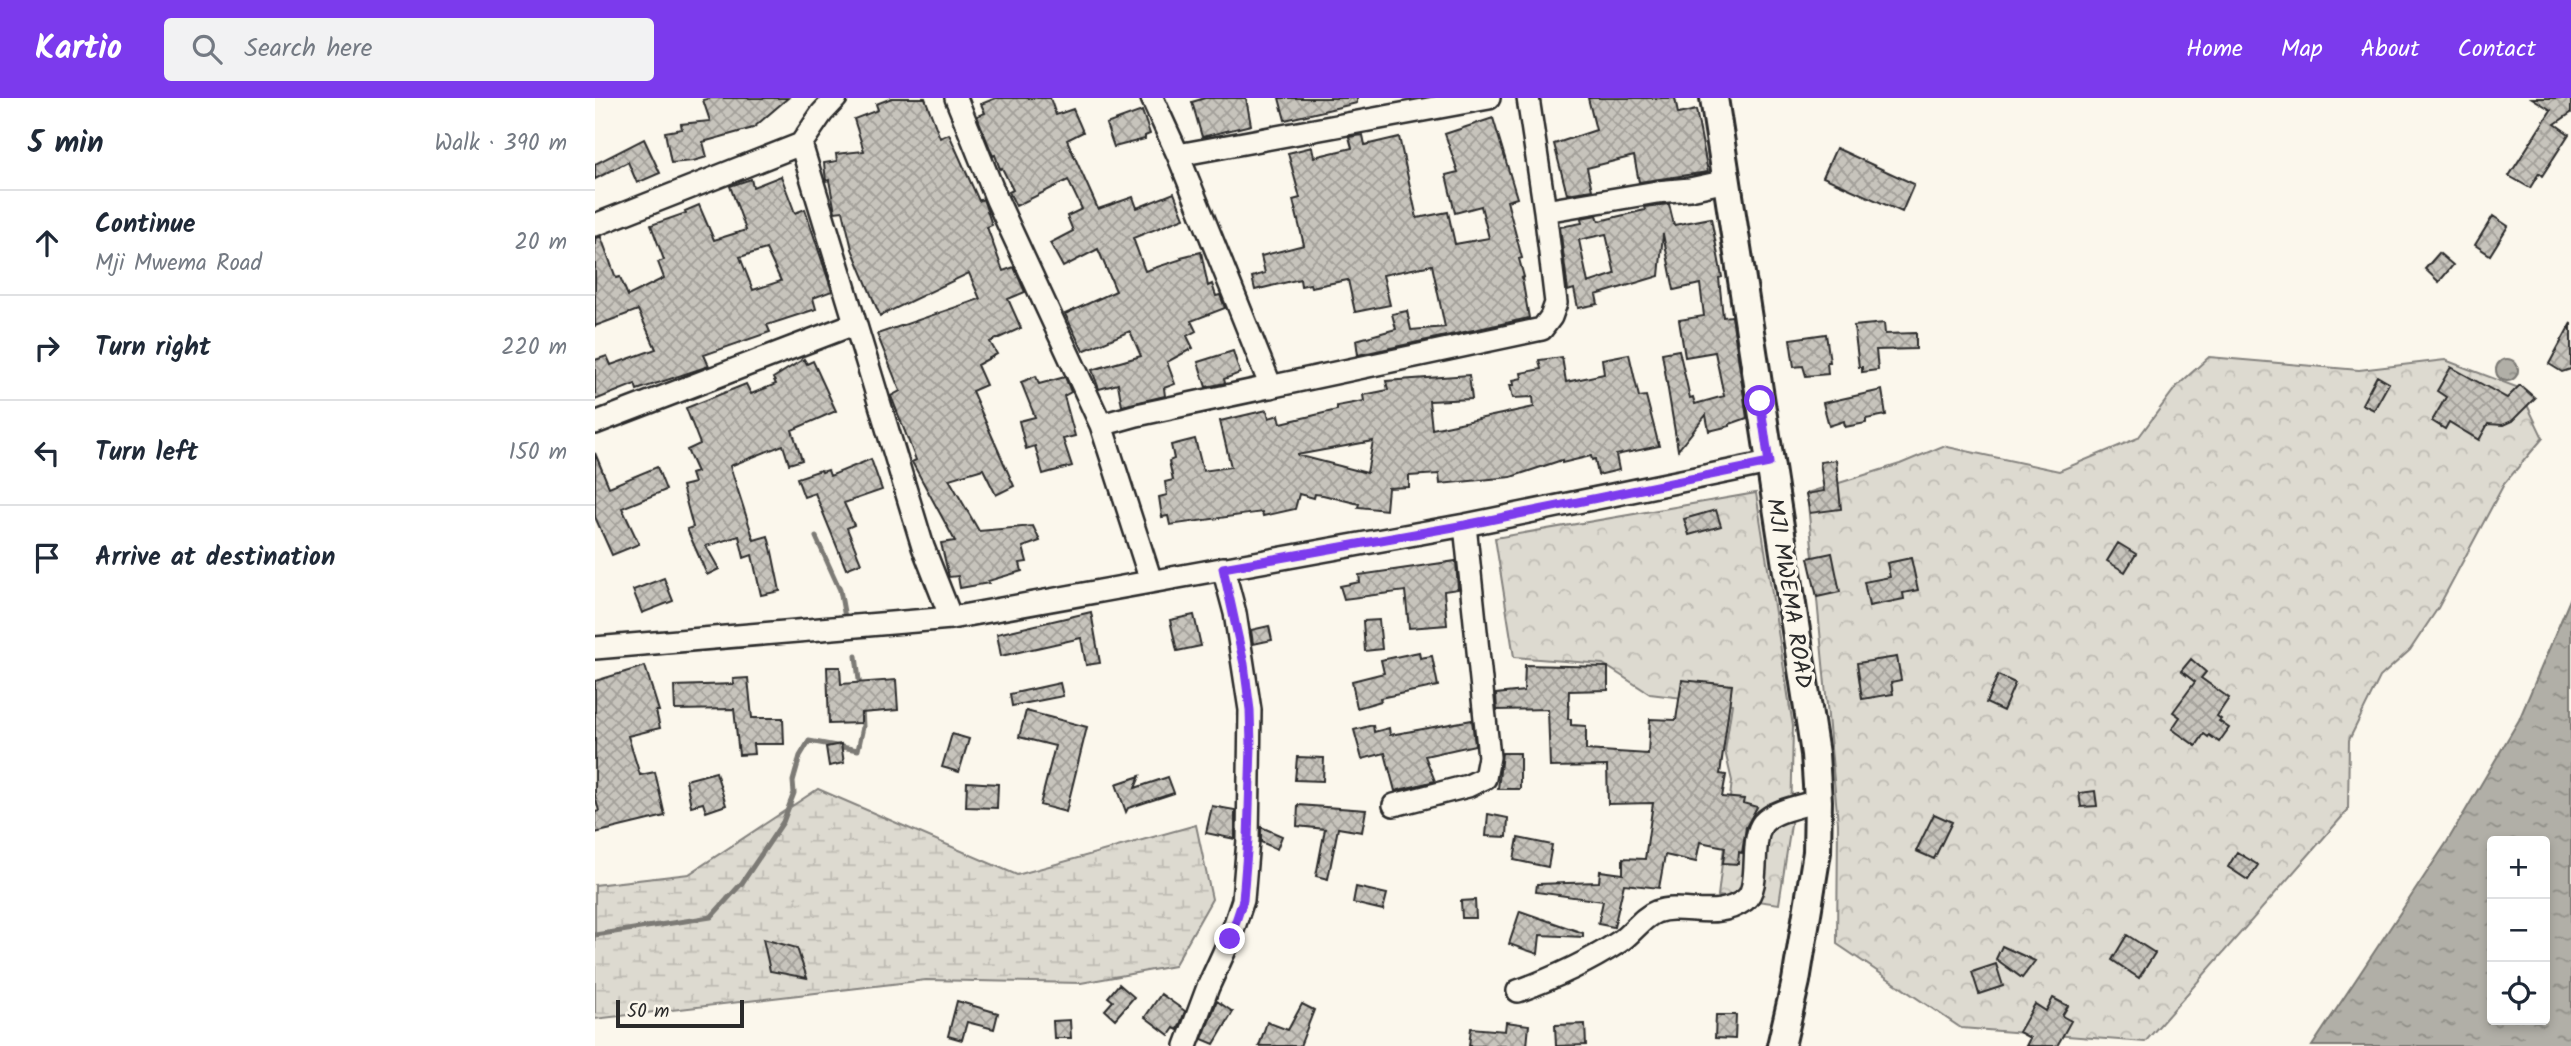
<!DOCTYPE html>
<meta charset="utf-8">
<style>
:root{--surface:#fff;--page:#f2f2f3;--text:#1f2937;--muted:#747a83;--line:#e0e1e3;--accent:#7c3aed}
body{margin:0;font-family:Kalam,sans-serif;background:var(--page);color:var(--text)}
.controls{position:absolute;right:21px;bottom:21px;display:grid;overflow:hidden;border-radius:7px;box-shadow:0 4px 10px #0003}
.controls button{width:63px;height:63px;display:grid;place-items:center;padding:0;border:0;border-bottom:2px solid var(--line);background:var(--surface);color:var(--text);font:35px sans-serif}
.scale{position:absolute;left:21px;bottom:18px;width:128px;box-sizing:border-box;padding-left:7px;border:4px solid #2b2b2b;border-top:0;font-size:19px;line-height:24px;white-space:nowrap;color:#2b2b2b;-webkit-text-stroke:5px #fbf7ec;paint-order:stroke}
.stop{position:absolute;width:21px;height:21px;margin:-16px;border:5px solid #7c3aed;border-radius:50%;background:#fff}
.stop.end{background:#7c3aed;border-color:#fff;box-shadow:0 2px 7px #0008}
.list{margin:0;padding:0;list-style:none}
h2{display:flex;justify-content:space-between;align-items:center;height:91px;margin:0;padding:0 28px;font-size:30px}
h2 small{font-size:23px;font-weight:400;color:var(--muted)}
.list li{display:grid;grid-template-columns:46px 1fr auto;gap:21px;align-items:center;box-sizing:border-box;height:105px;padding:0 28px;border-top:2px solid var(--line)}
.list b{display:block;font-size:26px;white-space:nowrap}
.list p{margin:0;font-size:23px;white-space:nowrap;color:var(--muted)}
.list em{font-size:23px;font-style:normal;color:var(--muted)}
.icon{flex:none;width:38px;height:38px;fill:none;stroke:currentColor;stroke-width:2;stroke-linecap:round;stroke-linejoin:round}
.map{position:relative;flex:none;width:1976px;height:948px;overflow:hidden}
header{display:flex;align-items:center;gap:42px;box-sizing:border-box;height:98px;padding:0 35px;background:var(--accent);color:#fff}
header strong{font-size:33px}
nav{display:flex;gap:38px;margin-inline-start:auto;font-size:24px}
.search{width:490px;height:63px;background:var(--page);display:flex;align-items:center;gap:18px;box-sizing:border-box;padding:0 24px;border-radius:7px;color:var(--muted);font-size:26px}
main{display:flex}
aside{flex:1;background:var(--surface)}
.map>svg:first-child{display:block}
</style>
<header>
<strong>Kartio</strong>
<div class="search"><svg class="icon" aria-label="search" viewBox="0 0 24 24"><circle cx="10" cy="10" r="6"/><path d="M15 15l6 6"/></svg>Search here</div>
<nav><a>Home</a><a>Map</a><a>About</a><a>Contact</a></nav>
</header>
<main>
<aside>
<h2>5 min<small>Walk · 390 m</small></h2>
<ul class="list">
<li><svg class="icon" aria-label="ahead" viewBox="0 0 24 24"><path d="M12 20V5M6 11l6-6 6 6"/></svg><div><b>Continue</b><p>Mji Mwema Road</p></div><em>20 m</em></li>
<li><svg class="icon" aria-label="right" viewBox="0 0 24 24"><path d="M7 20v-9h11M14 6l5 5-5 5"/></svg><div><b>Turn right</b></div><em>220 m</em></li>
<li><svg class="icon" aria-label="left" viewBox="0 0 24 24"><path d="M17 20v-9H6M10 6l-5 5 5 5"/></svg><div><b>Turn left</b></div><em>150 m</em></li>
<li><svg class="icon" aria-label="arrive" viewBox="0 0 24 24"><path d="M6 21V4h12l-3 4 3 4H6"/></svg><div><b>Arrive at destination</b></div></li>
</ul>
</aside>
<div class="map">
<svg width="1976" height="948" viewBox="0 0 1976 948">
<defs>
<pattern id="forest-crowns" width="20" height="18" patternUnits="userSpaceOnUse" patternTransform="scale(1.75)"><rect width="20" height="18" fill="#dddad0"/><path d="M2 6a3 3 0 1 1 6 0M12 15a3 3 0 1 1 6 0" fill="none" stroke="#bebbb3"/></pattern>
<pattern id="wetland-marsh" width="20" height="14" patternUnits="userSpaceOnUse" patternTransform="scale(1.75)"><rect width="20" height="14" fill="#dddad0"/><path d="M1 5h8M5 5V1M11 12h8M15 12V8" fill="none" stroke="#bebbb3"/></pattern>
<pattern id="water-ripples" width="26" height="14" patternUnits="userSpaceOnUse" patternTransform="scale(1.75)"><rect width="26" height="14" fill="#b1afa7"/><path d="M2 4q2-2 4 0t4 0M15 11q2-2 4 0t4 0" fill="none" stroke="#908f88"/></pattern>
<pattern id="building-cross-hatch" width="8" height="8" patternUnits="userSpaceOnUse" patternTransform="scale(1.75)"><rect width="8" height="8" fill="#c7c4bc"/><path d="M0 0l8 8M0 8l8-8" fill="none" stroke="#a29f99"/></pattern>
</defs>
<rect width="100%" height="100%" fill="#fbf7ec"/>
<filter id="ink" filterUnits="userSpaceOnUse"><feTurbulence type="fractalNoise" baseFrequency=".0143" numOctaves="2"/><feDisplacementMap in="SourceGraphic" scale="14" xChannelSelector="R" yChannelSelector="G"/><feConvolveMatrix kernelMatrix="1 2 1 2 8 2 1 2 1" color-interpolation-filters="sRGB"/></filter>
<g filter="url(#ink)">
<path fill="url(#forest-crowns)" stroke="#84827e" stroke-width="2" d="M1614 259 1764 272 1850 262 1924 290 1948 340 1909 386 1843 510 1815 552 1785 579 1754 642 1753 712 1550 944 1366 930 1242 846 1243 725 1212 395 1305 366 1348 348 1464 373 1543 340 1581 289Z
M1161 395 1198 628 1196 727 1184 806 1123 798 1137 683 1130 653 1137 606 1055 596 1008 566 919 559 900 440Z"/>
<path fill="url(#wetland-marsh)" stroke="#84827e" stroke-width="2" d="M223 691 422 777 601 727 617 801 579 868 486 885 331 882 0 921V787L94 776Z"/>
<path fill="url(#water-ripples)" stroke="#7b7a75" stroke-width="2" fill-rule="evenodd" d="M1901 272a11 11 0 1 1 22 0a11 11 0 1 1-22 0Z
M1976 499V948H1717L1852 744 1924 622ZM1950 743V922H1897V743Z"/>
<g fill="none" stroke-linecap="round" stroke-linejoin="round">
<path stroke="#7b7a75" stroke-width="5" d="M221 439 245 492 251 525
M261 558 265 590
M0 837 116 819 147 785 188 724 199 695 198 683 205 658 214 643 263 652 268 629 267 610"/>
</g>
<path fill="url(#building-cross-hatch)" stroke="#2b2b2b" stroke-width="2" fill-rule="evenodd" d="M116 0H193L158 30 108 44 112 59 98 63 76 65 70 34 87 31 86 26 115 23 108 2Z
M297 0H330L345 40 354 36 384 103 388 101 397 127 392 129 408 173 419 169 430 194 413 201 426 230 395 244 402 256 382 267 391 287 377 293 419 388 401 397 388 371 354 381 384 433 438 428 445 443 428 449 432 464 425 465 427 473 393 483 394 485 365 490 363 478 354 479 346 445 360 443 317 364 321 362 296 298 305 293 282 236 385 201 374 175 285 218 257 151 248 113 240 114 234 82 231 83 229 65 242 63 241 56 269 53 259 21 283 12 281 6Z
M401 0H455L461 17 478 11 488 34 472 42 503 111 538 99 542 110 579 95 589 120 538 140 550 173 587 161 586 159 606 154 613 188 617 186 621 198 625 197 630 210 596 223 601 233 592 238 598 250 572 264 580 286 569 290 570 298 527 308 523 286 504 291 497 272 546 258 535 233 488 253 470 216 521 193 503 151 468 169 455 145 478 133 472 118 487 111 473 82 421 108 414 94 418 92 407 70 405 71 400 57 398 58 382 18 390 15 386 6Z
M610 0H651L656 27 607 39 597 4Z
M684 0H762V5L690 22Z
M993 0H1080L1083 16 1101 12 1113 74 1044 84 1039 58 992 70 997 92 972 96 959 46 1001 32Z
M1937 0H1976V15L1960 26 1974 36 1947 78 1944 75 1935 90 1914 78 1956 12Z
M547 13 555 36 550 38V41L519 49 511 26Z
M898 20 922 100 912 103 927 160 924 161 929 179 927 180 934 220 763 257 761 242 801 231 797 216 812 213 816 232 850 229 837 167 788 177 795 207 760 214 753 182 716 189 715 186 706 188 705 181 660 192 657 179 670 175 666 158 709 147 698 102 705 100 693 55 717 49 719 59 757 50 754 39 768 37 770 47 804 39 822 120 853 114 860 146 894 140 886 108 860 115 851 77 863 74 850 36Z
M49 41 65 75 42 85 33 64 0 81V66Z
M1241 50 1319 86 1307 114 1228 79Z
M186 78 200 115 210 111 237 193 218 200 221 211 172 227 175 234 109 257 114 268 42 292 40 286 0 302V262L12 258 16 267 61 251 43 212 0 228V140L6 139 21 180 25 179 33 198 69 180 63 164 69 162 56 127 91 115 90 113 104 107 119 142 151 132 135 88 156 81 158 89ZM171 151 186 183 158 192 145 159Z
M1074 106 1079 127 1116 120 1127 179 1124 180 1128 219 1137 218 1152 320 1135 326V328L1114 333 1111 317 1083 352 1067 255 1084 252 1095 300 1098 299 1100 306 1129 298 1120 254 1090 259 1084 222 1109 218 1105 186 1079 192 1068 136 1064 178 1001 197 1003 206 983 210 979 191 973 193 965 129 987 125 986 120 1002 117 1004 123 1050 112 1049 109ZM1011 136 1020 176 993 185 984 142Z
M1898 118 1913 128 1895 157 1880 147Z
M1844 155 1858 167 1844 184 1830 171Z
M1289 225 1290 236 1321 235V251L1281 252 1283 272 1267 274V269H1264L1259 228Z
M1976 225V271L1967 274 1954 266Z
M1231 236 1235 264H1232L1233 276 1211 278 1208 268 1199 269 1195 241Z
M638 253 645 275 629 281 630 285 611 289 603 264Z
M1034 256 1044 299 1051 298 1064 348 1021 357 1024 372 1003 377 1000 361 997 362 996 358 967 365V362L916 379 845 386 844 376 814 378V389L793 390 791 412 763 409 764 406 728 397 720 396 719 400 704 396 700 411 668 418 667 414 575 427 573 418 567 419 564 399 572 397 570 384 578 382 574 363 579 361 576 347 600 341 608 373 636 369 625 323 672 312 674 320 684 317 686 325 742 312V308L769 303 768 297 793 292 791 283 874 277 877 301 834 303 837 331 939 309 938 299 918 300 915 287H919L918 282 927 280 926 275 946 271 944 262 967 259 971 284 1009 276 1007 261ZM778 343 772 375 702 357Z
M209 261 212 266 218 263 241 313 197 332 207 362 194 366 188 347 135 368 159 442 173 438 177 454 185 493 166 497 157 457 149 460 144 438 111 448 124 471 112 477 92 431 98 429 87 388 99 385 96 376 102 374 92 352 105 346 91 310 151 286 156 296 181 286 178 280Z
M1856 269 1912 300 1925 287 1940 300 1917 323 1908 327 1893 326 1884 342 1854 324 1850 331 1837 323 1851 299 1842 293Z
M441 278 444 286 470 279 476 294 469 298 480 338 468 341 477 368 448 376 440 348 431 351 424 323 440 319 426 284Z
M1782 278 1794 285 1779 312 1767 306Z
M1287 292 1291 317 1271 321V325L1250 329 1249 323 1234 328 1228 305Z
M0 355 14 389 62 369 71 392 27 410 44 446 17 457 0 419Z
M276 361 287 392 249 405 259 427 252 430 266 465 251 471 220 395 209 399 202 380 226 372 227 374 233 372 235 378Z
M1241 362 1246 411 1215 415 1211 396 1229 393 1225 364Z
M1121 412 1126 428 1094 437 1089 421Z
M1523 445 1541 456 1530 474 1512 463Z
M1237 455 1245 494 1222 499 1213 460Z
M1316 460 1323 492 1308 495 1309 501 1274 508 1269 484 1295 479 1292 465Z
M861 463 863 491 849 493 852 527 814 530 810 493 749 501 745 488 765 484 764 477Z
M69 480 78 503 47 515 38 492Z
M496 514 505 565 491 567 486 540 406 558 402 536Z
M599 517 606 548 582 553 575 522Z
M784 522 787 551 770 553 768 523Z
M674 528 677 542 658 546 656 532Z
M824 554 825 560 837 558 843 588 785 600 786 603 762 610 757 583 789 575 786 562Z
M1302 559 1306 582 1296 584 1298 596 1267 601 1262 565Z
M1596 561 1611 574 1606 580 1634 600 1622 618 1626 621 1624 623 1634 630 1624 644 1614 637 1613 639 1609 636 1601 648 1577 631 1585 619 1578 614 1600 584 1586 573Z
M930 567 1013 569V592L974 593 973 621H976V627L991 628V652L1053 656 1055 621 1081 622 1087 582 1137 587 1125 676 1131 677 1127 699 1149 701 1148 705 1162 709 1151 729 1147 755 1144 754 1143 766 1128 765 1130 749 1105 744 1101 764 1070 757 1064 790 1029 786 1019 829 1003 826 1008 803 941 794 942 786 1004 784 1005 773 1028 776V760L1050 761 1058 705 1013 706 1012 668 955 669 953 611 902 612 901 596 929 593Z
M50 568 64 613H61L65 630 33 638 45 677 60 674 70 718 0 735V714L4 713 0 698V583Z
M232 569H245L246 586 301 582 303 612 266 615V625L234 626Z
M1403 577 1420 585 1408 613 1391 605Z
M153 580 157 620H188L189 646H158L159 656 144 657 139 611 80 612 79 588 139 586 138 581Z
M465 585 468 598 417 608 415 596Z
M431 613 492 629 471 714 445 707 460 648 424 639Z
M877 622 880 647 830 658 840 683 800 693 790 655 767 661 759 632 778 627 779 634 794 630 795 637Z
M357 636 374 641 364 674 347 669Z
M246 646 249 665 234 668 231 649Z
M907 655H925V691H903Z
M702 659 729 660 728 683 700 682Z
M121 674 131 707 111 714 108 705 96 708 91 682Z
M545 678 540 690 573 679 579 695 533 710 531 714 521 686Z
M372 684 403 686 402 710 371 709Z
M1500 693 1502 708 1486 709 1484 695Z
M703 707 771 712 767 734 743 730 733 781 721 778 730 731 702 728Z
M617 708 640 712V741L611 735Z
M893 716 913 720 912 739 891 738Z
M1339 716 1357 724 1339 761 1321 753Z
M666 729 687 738 682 751 666 744Z
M923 740 957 747 953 769 919 762Z
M1642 754 1663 767 1653 782 1633 769Z
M761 789 792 796 788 812 758 805Z
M880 802 881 820H867L866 803Z
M925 813 988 835V839L945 837 943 856 914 846Z
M1532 837 1560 855 1544 880 1517 862Z
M168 841 202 850 212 880 175 873Z
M1407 848 1440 863 1427 880 1401 861Z
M1401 866 1408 888 1384 896 1377 874Z
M524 886 539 899 520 921 510 912 518 903 513 899Z
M566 896 590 913 583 932 579 930 574 937 550 919Z
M1458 900 1473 908 1467 918 1476 923 1462 948H1431L1435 940 1424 934 1440 906 1451 913Z
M362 903 403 915 399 931 372 924 367 942 353 938Z
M622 903 638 914 619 946 607 941Z
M707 906 719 912 705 948H664L672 924 693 932Z
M1121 917H1141L1140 941 1120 940Z
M475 922 476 940H459L458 923Z
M911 924 934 927 932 948H874L876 930 910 933Z
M990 926 991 947 961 948 960 927Z"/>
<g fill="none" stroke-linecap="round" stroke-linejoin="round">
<defs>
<path id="minor" d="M241 0 227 15 206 46 328 449 356 520
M361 0 402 102 506 327 556 483
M557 0 583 57 676 289
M583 57 894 0
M950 113 1062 94 1095 91 1132 83
M0 127 206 46
M0 325 259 226
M506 327 542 317 947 231 956 219 961 205 950 113 933 0
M0 550 356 520 870 427 1174 365
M799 707 873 688 890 680 894 659 870 427
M923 893C959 880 992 865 1024 844 1037 836 1047 819 1061 814 1087 804 1120 824 1150 802 1167 789 1154 742 1168 725 1179 712 1207 708 1223 703
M591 948 613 889 635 841 648 802 653 742 655 612 640 515 628 470"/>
<path id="major" d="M1119 0 1220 656 1223 703 1222 754 1201 883 1186 948"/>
</defs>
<use href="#minor" stroke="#2b2b2b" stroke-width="26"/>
<use href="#major" stroke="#2b2b2b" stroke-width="32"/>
<use href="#minor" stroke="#fbf7ec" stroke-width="21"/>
<use href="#major" stroke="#fbf7ec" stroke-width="26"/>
</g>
</g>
<g fill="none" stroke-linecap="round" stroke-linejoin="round" filter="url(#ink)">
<path stroke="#7c3aed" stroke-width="9" d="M635 841 648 802 653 741 656 648 655 612 649 566 628 470 870 427 1174 365 1165 303"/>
</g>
<g text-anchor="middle" stroke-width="7" stroke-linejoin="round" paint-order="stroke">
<g font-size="23" fill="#2b2b2b" stroke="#fbf7ec">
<text transform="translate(1195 495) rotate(81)" y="8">MJI MWEMA ROAD</text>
</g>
</g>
</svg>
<div class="controls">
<button>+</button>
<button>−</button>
<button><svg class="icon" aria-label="locate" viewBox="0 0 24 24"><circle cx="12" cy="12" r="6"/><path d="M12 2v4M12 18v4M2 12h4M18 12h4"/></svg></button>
</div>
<div class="scale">50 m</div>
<div class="stop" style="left:1165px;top:303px"></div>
<div class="stop end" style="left:635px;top:841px"></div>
</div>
</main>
